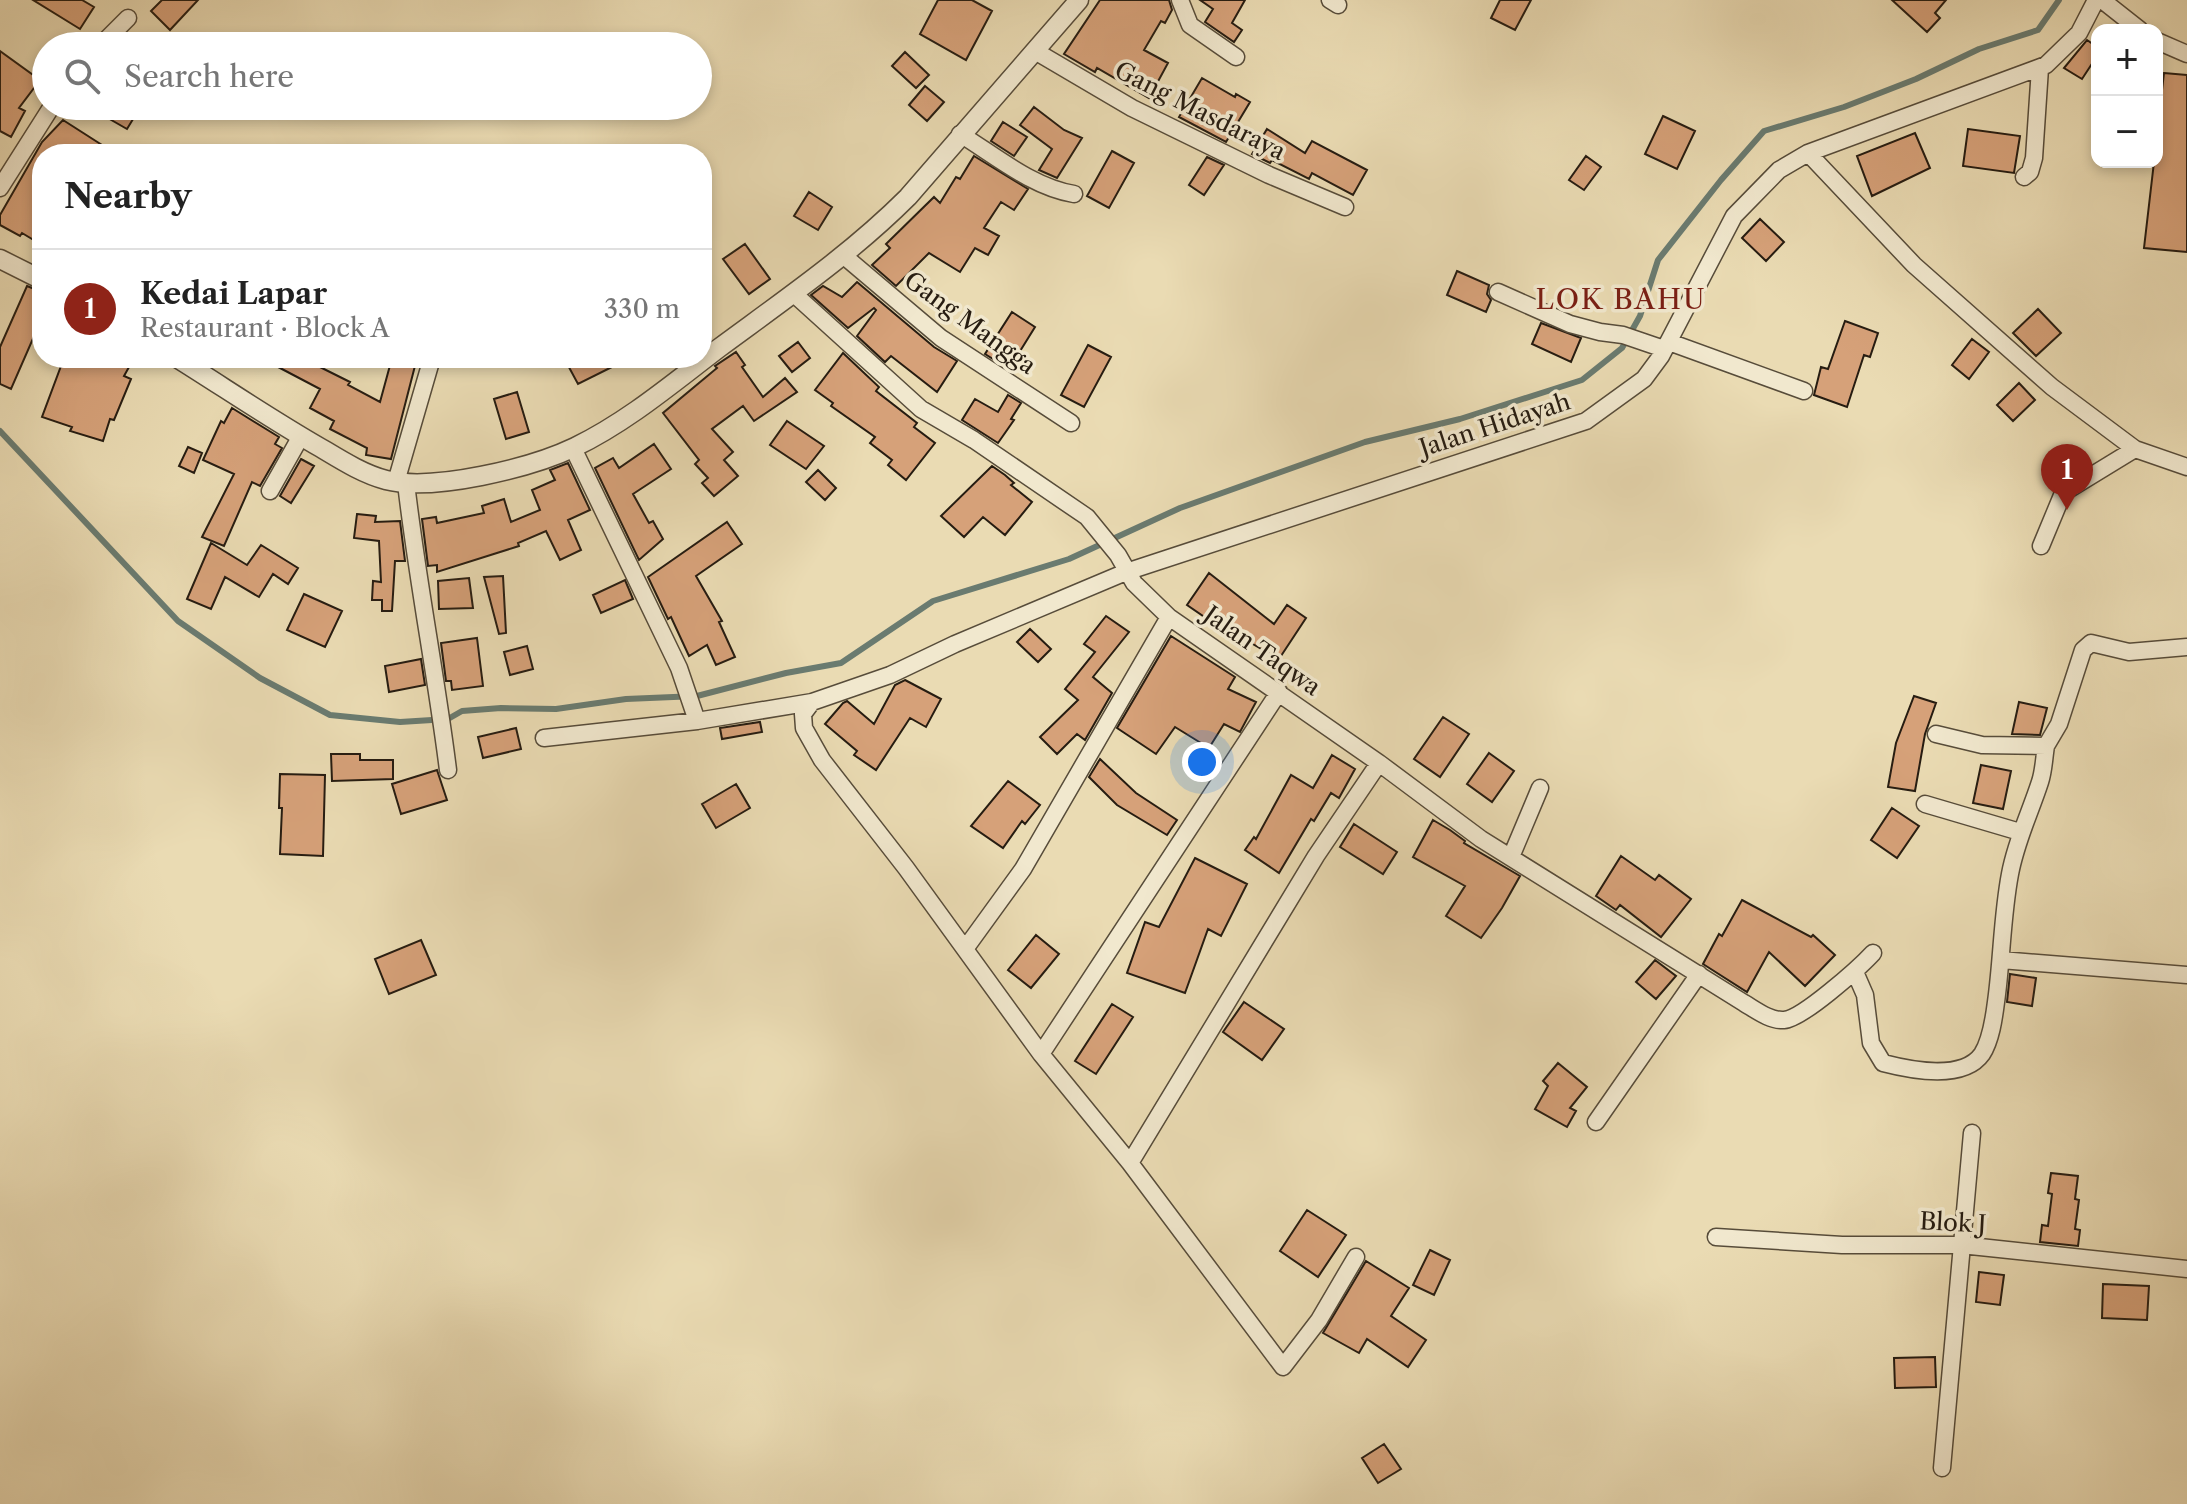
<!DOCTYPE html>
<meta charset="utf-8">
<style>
:root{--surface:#fff;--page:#f2f2f2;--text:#222;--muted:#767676;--line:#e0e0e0;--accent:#8f2418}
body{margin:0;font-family:"Libre Caslon Text",serif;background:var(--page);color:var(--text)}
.controls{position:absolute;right:24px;top:24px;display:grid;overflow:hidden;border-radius:16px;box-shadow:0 4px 12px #0003}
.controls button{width:72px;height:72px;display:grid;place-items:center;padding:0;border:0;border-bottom:2px solid var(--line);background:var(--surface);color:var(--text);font:40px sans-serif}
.you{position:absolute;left:1202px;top:762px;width:28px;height:28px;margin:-20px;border:6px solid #fff;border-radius:50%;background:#1a73e8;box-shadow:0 0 0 12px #1a73e833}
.badge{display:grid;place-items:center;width:52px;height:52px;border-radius:50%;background:var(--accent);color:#fff;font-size:26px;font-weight:700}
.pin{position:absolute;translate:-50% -66px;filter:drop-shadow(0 2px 4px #0008)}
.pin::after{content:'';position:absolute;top:42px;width:28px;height:24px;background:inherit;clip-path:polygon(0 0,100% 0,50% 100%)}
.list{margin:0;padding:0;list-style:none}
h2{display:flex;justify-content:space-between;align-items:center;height:104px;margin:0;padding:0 32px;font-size:34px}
h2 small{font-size:26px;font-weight:400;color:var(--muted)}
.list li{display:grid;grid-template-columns:52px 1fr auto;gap:24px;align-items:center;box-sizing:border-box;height:120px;padding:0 32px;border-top:2px solid var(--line)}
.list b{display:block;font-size:30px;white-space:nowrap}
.list p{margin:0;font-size:26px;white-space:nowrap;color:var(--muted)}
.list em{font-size:26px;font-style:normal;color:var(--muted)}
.icon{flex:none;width:44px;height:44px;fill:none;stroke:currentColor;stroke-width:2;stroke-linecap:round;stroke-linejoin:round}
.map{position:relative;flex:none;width:2187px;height:1504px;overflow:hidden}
.search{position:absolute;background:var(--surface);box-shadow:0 4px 12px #0003;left:32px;top:32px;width:680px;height:88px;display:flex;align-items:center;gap:20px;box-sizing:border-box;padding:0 28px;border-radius:44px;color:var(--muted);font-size:30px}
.panel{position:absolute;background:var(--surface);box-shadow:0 4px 12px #0003;left:32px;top:144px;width:680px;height:224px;border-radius:32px}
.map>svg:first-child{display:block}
</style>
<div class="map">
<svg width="2187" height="1504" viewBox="0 0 2187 1504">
<rect width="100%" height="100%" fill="#eadbb3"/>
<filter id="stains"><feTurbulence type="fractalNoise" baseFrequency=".0025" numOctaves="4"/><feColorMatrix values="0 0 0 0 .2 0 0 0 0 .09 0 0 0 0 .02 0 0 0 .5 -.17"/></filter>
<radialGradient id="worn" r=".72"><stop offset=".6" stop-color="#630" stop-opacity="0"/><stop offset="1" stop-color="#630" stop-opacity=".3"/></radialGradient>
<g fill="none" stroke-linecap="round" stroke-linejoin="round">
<path stroke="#6a7b70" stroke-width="6" d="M0 431 178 621 260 678 330 715 400 722 448 719 462 711 501 708 556 709 626 699 697 696 786 673 841 663 933 601 1069 559 1180 508 1365 442 1460 419 1582 380 1622 348 1640 316 1658 260 1721 180 1764 131 1844 107 1916 79 1979 49 2038 30 2059 0"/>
</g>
<path fill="#d6a179" stroke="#261c11" stroke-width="2" d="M33 0H82L94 7 80 29Z
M162 0H198L170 30 151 11Z
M938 0H972L992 11 966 60 920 34Z
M1100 0H1169L1172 10 1165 23 1161 21 1144 50 1168 63 1149 98 1097 68 1095 72 1064 54Z
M1200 0H1245L1232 23 1242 30 1234 42 1205 22 1213 9Z
M1500 0H1531L1515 30 1491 18Z
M1892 0H1946L1935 13 1940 18 1927 32Z
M2087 40 2097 47V56L2082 79 2064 68Z
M0 51 40 80 19 108 25 111 11 137 0 131Z
M905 52 929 75 916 88 892 66Z
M2164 73 2187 75V252L2144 248 2154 162H2157V133Z
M1202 78 1235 97 1236 94 1250 102 1226 142 1179 117Z
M925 86 944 102 927 121 909 105Z
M87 106H141L127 129Z
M1034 107 1064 130 1082 138 1057 178 1039 170 1052 149 1020 125Z
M1663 116 1695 131 1677 169 1645 154Z
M63 120 116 154H42V245L22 233 20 236 0 225V215L42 142Z
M1003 122 1027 137 1014 156 991 141Z
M1267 129 1305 153 1312 141 1367 170 1353 195 1312 173 1309 179 1272 160 1270 163 1252 154Z
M1968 129 2020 136 2014 173 1963 166Z
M1915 133 1930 168 1872 196 1857 156Z
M1112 151 1134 163 1109 208 1087 196Z
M974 156 1028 189 1014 210 1001 202 984 228 999 236 988 255 975 248 960 272 929 253 896 286 872 265 890 248 886 244 934 197 940 203 956 177 960 179Z
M1586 156 1601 167 1584 190 1569 180Z
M1207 157 1224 165 1204 195 1189 185Z
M809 192 832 207 818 230 794 216Z
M1760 219 1784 242 1766 261 1742 238Z
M745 244 770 279 749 294 723 259Z
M1457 271 1489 285 1487 294 1491 300 1486 312 1447 295Z
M857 282 934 347 957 361 937 392 891 356 885 362 857 336 876 310 874 308 848 328 811 295 823 286 842 297Z
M27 286 42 292V318L11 389 0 384V347Z
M2038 309 2061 333 2036 356 2013 333Z
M1012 312 1035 327 1009 369 985 354Z
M1845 321 1878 333 1870 357 1864 355 1847 407 1814 395 1821 367 1828 369Z
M1541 323 1581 338 1571 362 1532 344Z
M1972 339 1989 352 1969 379 1952 365Z
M798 342 810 358 792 372 779 356Z
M1088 345 1111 357 1084 407 1061 395Z
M736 352 745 365 742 367 763 397 785 378 797 392 754 421 743 406 712 429 733 452 724 460 738 476 714 496 702 483 708 478 695 464 699 460 663 413 717 368 715 366Z
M843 353 879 387 876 391 917 423 914 427 935 443 906 480 888 465 892 460 870 443 875 437 831 406 833 403 815 390Z
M64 358H134L124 376 131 379 114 420 110 419 103 441 70 431 72 427 42 417Z
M261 358H302L350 382 348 385 380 402 392 358H417L391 459 366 455 367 448 330 429 334 421 310 408 320 389Z
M564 358H630L578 384Z
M2019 383 2035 400 2013 421 1997 405Z
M517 392 529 432 506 439 494 399Z
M1008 395 1021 403 1011 419 1014 420 998 443 962 420 975 399 998 412Z
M232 408 279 437 275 444 282 448 260 486 252 482 224 546 202 537 234 474 203 460 221 421 224 423Z
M787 421 824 446 806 469 770 445Z
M654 444 671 469 633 494 649 523 653 521 663 539 639 560 595 468 613 458 619 468Z
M188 447 202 453 194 473 179 466Z
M301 459 314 466 291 503 280 496Z
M568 463 590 510 568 520 581 550 560 560 546 531 518 543 519 546 437 572V565L428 566 422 519 436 517 437 523 484 513 482 506 504 499 511 522 540 510 532 490 555 480 550 470Z
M992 466 1005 475 1014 483 1011 485 1032 502 1005 535 983 517 964 537 941 516Z
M818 470 836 488 825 500 806 482Z
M357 514 376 516 375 522 400 521 405 561H395L392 611H382V600H372L373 581 381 582 379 541 354 538Z
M727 522 742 544 696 576 722 621 719 622 735 657 716 665 707 645 689 656 671 617 668 619 648 577Z
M211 543 247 565 261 545 298 568 288 584 273 574 259 597 225 577 211 609 187 599Z
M1209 573 1274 624 1287 605 1306 618 1279 659 1251 643 1210 611 1206 618 1187 605Z
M503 576 506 633 499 634 484 577Z
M469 578 473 608 439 609 438 581Z
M625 580 633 599 601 613 593 595Z
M304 594 342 611 325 647 287 630Z
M1106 616 1129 632 1093 677 1112 693 1085 740 1077 734 1057 754 1040 737 1078 700 1065 689 1095 652 1084 644Z
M1030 629 1051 649 1038 662 1017 642Z
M1171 636 1235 677 1228 689 1256 702 1240 732 1224 724 1209 748 1175 727 1156 754 1117 728Z
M477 638 483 686 452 690 451 681H446L441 643Z
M527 646 533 669 510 675 504 652Z
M421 659 425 685 389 692 385 666Z
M905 680 941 699 926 727 910 718 876 770 854 755 857 751 825 724 843 703 847 701 874 724 895 685Z
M1914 696 1936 703 1925 734 1915 791 1888 787 1896 743Z
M2019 702 2047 708 2040 735 2012 734Z
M1443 717 1469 734 1440 777 1414 759Z
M760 722 762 732 722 739 720 728Z
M516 728 521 749 483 758 478 737Z
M1489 753 1514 771 1492 802 1467 784Z
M331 754H360V760H393V779L332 781Z
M1332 755 1355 769 1339 798 1331 793 1314 821 1311 819 1279 873 1245 850 1254 837 1256 839 1291 775 1313 788Z
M1100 759 1136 793 1177 820 1167 835 1117 805 1089 777Z
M1981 765 2011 771 2003 809 1973 803Z
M437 770 447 800 401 814 392 784Z
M280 774 325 775 323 856 280 854 282 808H279Z
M1008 781 1040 805 1025 824 1022 821 1003 848 971 826Z
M736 784 750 808 716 828 702 804Z
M1892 808 1919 826 1897 858 1871 840Z
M1433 820 1450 830 1465 841 1464 843 1520 876 1502 908 1481 938 1446 916 1465 886 1413 857Z
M1354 824 1397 852 1383 874 1340 847Z
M1621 856 1655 880 1659 875 1691 899 1661 937 1620 905 1616 910 1596 896Z
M1195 858 1247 884 1221 936 1208 929 1185 993 1127 973 1145 922 1159 927Z
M1742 900 1811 937 1813 935 1835 955 1805 986 1769 952 1747 992 1703 964 1719 934 1722 936Z
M1036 935 1059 954 1031 988 1008 970Z
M421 940 436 975 389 994 375 959Z
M1655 960 1676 976 1656 999 1636 982Z
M2010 974 2036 978 2032 1006 2007 1002Z
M1244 1002 1284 1029 1262 1060 1223 1032Z
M1112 1004 1133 1017 1096 1074 1075 1061Z
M1558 1063 1587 1087 1570 1108 1576 1111 1567 1127 1535 1109 1548 1086 1543 1081Z
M2051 1173 2078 1176 2075 1199 2079 1200 2075 1229 2080 1230 2078 1246 2040 1242 2042 1225 2048 1226 2052 1194 2048 1193Z
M1307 1210 1346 1235 1318 1277 1280 1251Z
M1430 1250 1450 1260 1434 1295 1413 1285Z
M1366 1261 1409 1288 1391 1316 1426 1340 1408 1367 1367 1339 1359 1353 1323 1333Z
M1979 1272 2004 1275 2000 1305 1976 1302Z
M2103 1284 2149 1286 2147 1320 2102 1318Z
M1935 1357 1936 1387 1895 1388 1894 1358Z
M1384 1444 1401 1469 1378 1483 1362 1458Z"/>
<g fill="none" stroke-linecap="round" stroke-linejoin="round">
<defs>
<path id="minor" d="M1180 0 1190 25 1236 57
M1330 0 1338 5
M2102 0 2140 30
M2157 41 2187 54
M100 46 128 18
M1035 51 1132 108 1269 175 1345 207
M960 134C996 156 1032 187 1074 194
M1808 153 1914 265 2052 387 2135 449 2187 467
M2024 177 2030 172 2034 158 2040 68
M0 188 52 106
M844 256 941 338 1071 423
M1498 292 1570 324 1600 332 1623 335 1664 349
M793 293 921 409 974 440 1087 517 1118 555 1134 583 1169 617 1379 763 1481 839 1744 1003C1756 1010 1770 1021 1784 1020 1802 1019 1859 968 1873 953
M1669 342 1804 391
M573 448 679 668 697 721
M396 482 432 358
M406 483C417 579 436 674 448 770
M270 491 301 436
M2041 546 2063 493 2135 449
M544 738 697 721 812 702
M2046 746 2059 724 2083 650 2091 643 2129 652 2187 647
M1925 804 2020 832
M1511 857 1540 788
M965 949 1023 869 1169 617
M2001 960 2187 975
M1855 972 1865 995 1871 1043 1883 1063C1910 1070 1963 1081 1982 1054 1991 1040 1994 1018 1996 1002 2002 959 2002 916 2010 874 2016 841 2030 813 2040 782 2044 770 2044 757 2046 746L1982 745 1936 734
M1041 1054 1279 692
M1596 1122 1699 974
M1130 1163 1041 1054 906 868 822 760 804 728 803 714 812 702 890 675 955 644 1126 572 1586 421 1644 379 1661 356 1734 216 1779 170 1808 153 2046 65 2079 33 2096 0
M1716 1237 1842 1245H1961L2187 1269
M1356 1257 1319 1320 1283 1367 1130 1163 1316 856 1379 763
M1942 1468 1972 1133"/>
<path id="tertiary" d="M0 259 42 280
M177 358C225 388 272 420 321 448 341 460 363 474 386 480 433 492 531 468 575 447 627 422 673 383 719 348 784 300 851 254 908 197L1079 0"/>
</defs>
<use href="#minor" stroke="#574c3a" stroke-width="19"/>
<use href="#tertiary" stroke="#574c3a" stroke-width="21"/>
<use href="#minor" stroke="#f1e8ce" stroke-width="16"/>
<use href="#tertiary" stroke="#f1e8ce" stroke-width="18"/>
</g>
<g text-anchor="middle" stroke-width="7" stroke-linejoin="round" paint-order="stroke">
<g font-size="24" fill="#261c11" stroke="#f1e8ce">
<text transform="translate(1200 111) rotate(27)" y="8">Gang Masdaraya</text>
<text transform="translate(970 323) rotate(36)" y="8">Gang Mangga</text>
<text transform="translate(1495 425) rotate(-18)" y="8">Jalan Hidayah</text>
<text transform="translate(1262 651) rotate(35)" y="8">Jalan Taqwa</text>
<text transform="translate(1953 1223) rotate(3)" y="8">Blok J</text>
</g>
<g font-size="28" letter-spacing="2" fill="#7a1f14" stroke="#f1e8ce">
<text x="1621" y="309">LOK BAHU</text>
</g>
</g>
<rect width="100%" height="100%" filter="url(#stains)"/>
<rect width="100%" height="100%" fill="url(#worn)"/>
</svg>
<div class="controls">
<button>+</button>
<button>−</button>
</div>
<div class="you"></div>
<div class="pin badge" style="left:2067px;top:510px">1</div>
<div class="search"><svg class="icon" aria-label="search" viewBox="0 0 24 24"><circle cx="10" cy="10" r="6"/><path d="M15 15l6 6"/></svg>Search here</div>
<section class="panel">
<h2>Nearby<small></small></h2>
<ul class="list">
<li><span class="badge">1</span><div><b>Kedai Lapar</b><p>Restaurant · Block A</p></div><em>330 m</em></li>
</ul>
</section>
</div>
